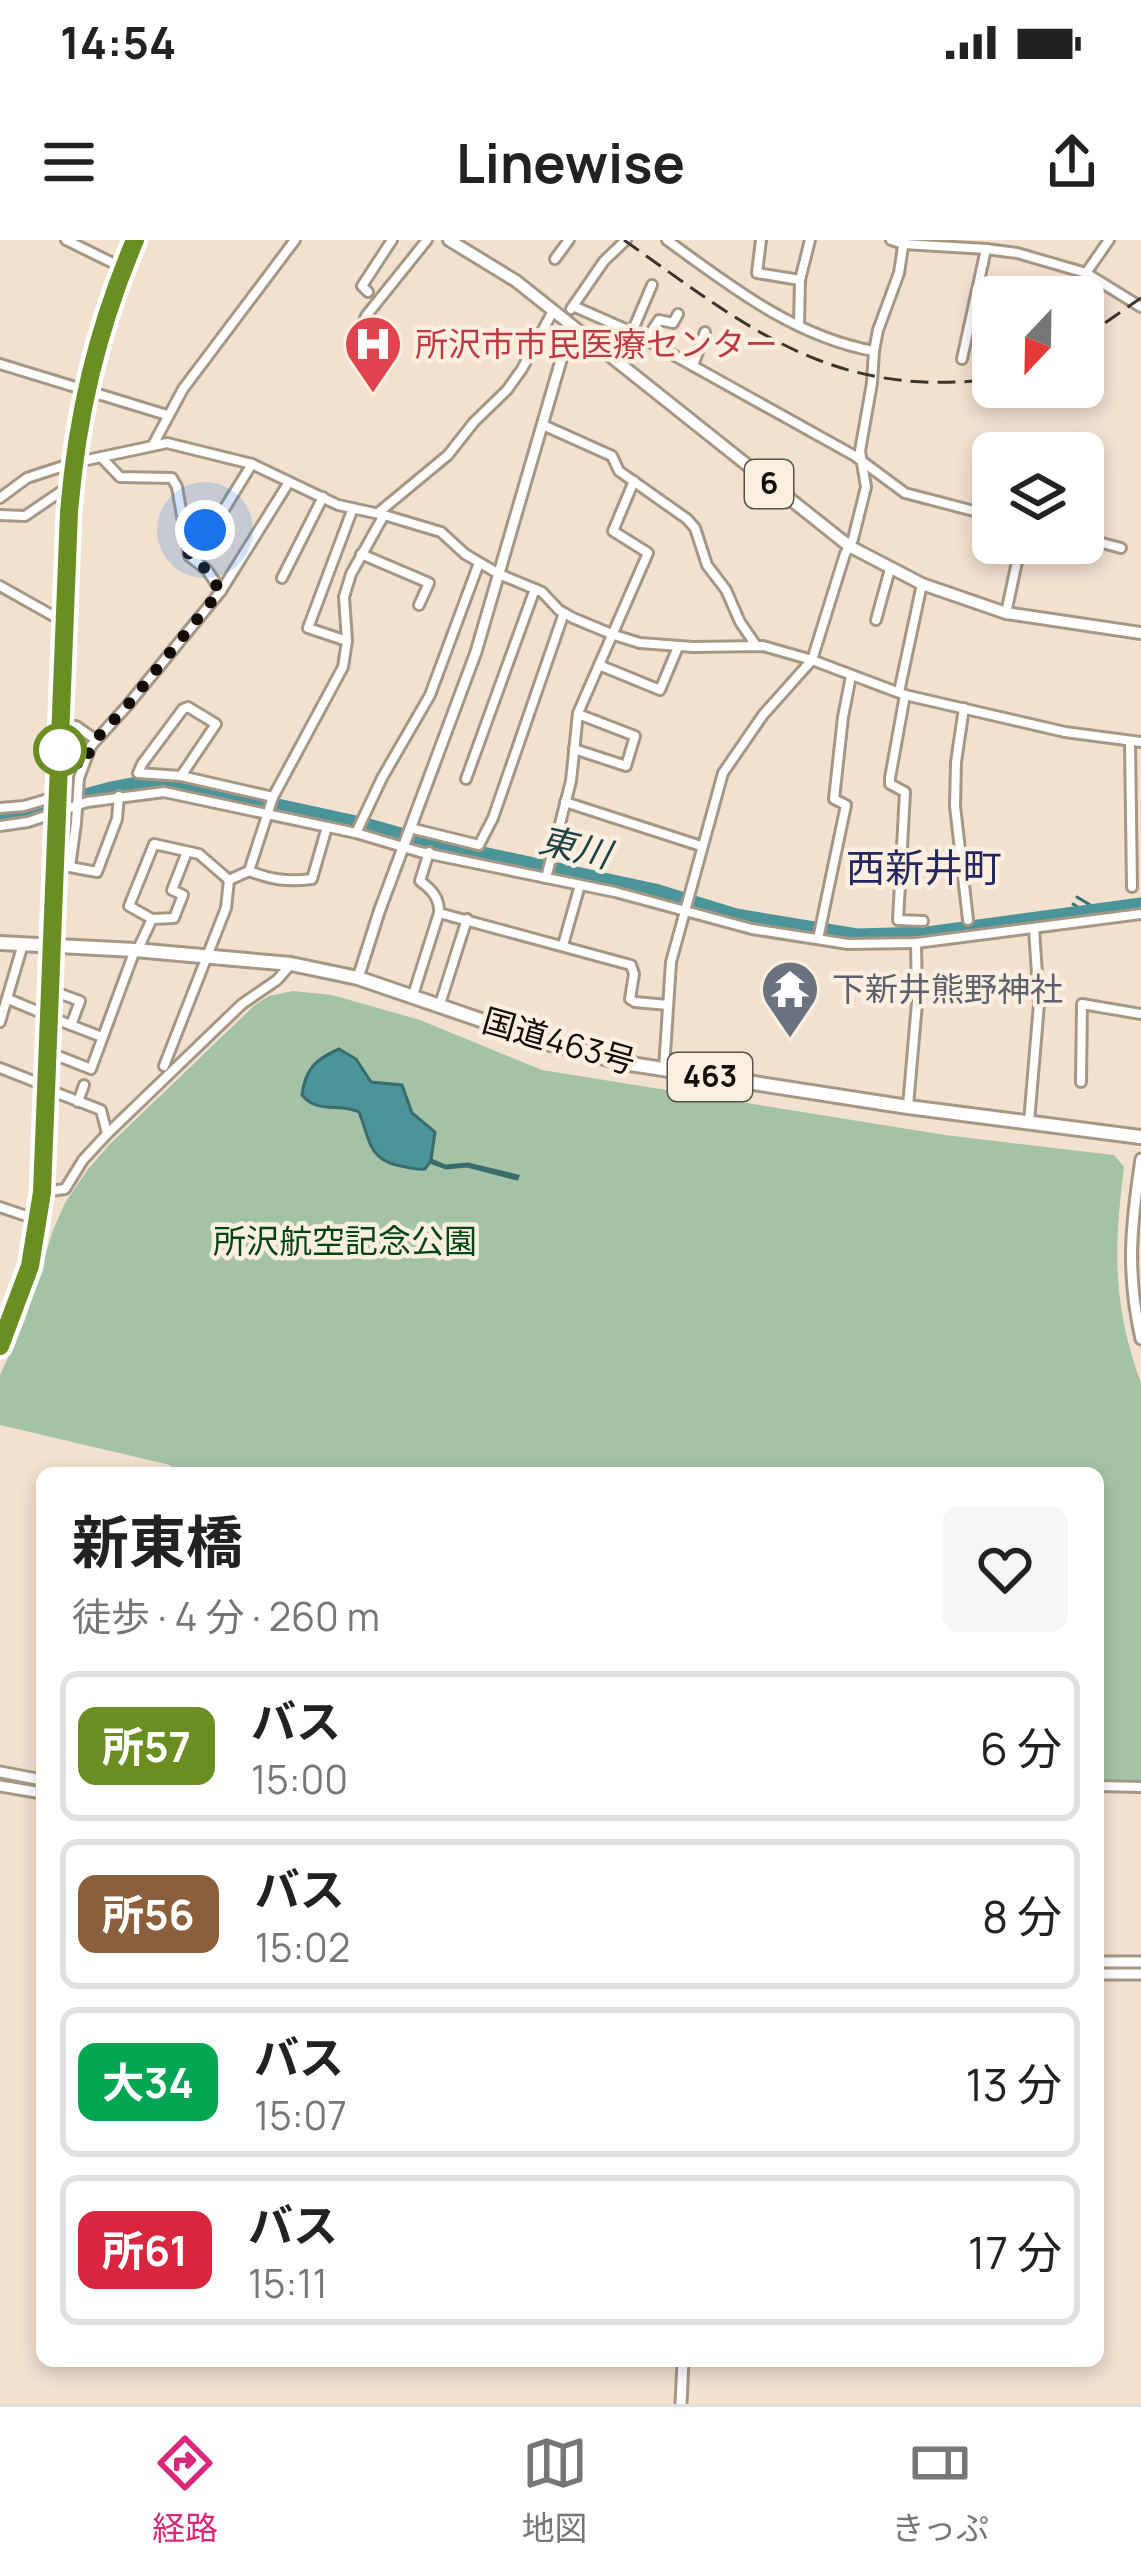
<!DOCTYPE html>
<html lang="ja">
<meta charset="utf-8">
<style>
:root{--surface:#fff;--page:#f6f6f6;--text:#222;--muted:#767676;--line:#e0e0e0;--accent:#db2777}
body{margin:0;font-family:Manrope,"Noto Sans JP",sans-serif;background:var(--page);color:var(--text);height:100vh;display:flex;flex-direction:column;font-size:45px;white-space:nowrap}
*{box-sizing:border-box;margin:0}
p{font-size:39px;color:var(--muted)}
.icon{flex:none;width:66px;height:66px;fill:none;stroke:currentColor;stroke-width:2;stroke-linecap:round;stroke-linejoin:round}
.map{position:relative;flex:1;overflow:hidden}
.details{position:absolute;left:36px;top:1227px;width:1068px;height:900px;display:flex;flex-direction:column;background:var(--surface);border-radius:18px;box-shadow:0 6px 18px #0003}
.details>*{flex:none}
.badge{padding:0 24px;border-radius:18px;font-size:42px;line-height:78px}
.needle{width:78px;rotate:202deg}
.tools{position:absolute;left:972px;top:36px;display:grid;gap:24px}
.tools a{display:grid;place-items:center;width:132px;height:132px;border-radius:18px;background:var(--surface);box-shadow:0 6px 18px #0003;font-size:60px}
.you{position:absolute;width:60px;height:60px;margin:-30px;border:9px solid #fff;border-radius:50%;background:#1a73e8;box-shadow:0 0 0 18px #1a73e833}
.map>.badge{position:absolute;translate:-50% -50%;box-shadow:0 0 0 6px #fff}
.round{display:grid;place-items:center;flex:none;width:126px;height:126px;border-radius:18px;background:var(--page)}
.head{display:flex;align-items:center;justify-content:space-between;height:204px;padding:0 36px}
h1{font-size:57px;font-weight:700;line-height:90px}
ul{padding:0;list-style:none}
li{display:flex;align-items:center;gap:36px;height:150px;margin:0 24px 18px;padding:0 12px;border:6px solid var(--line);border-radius:18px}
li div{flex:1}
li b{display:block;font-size:45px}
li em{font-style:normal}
li .badge{min-width:132px;font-weight:700;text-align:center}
.status{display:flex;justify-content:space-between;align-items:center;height:84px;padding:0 60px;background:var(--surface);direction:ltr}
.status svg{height:33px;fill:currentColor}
header{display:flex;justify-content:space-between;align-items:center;height:156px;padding:0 36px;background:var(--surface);font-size:54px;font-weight:700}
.tab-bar{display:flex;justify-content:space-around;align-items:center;height:168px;border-top:3px solid var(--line);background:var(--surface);font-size:33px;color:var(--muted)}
.tab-bar a{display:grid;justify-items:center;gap:6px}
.tab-bar .current{color:var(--accent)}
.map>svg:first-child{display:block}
.green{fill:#a4c3a6}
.water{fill:#4b949a;stroke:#3a6c6e;stroke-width:3}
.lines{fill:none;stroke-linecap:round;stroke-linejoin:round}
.stream{stroke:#3a6c6e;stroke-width:3}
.river{stroke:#4b949a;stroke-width:15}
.minor-casing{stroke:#a69785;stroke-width:14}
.tertiary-casing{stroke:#a69785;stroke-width:15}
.primary-casing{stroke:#a69785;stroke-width:16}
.trunk-casing{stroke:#a69785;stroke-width:18}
.minor{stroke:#fff;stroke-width:8}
.tertiary{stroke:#fff;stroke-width:9}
.primary{stroke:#fff;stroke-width:10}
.trunk{stroke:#fff;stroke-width:12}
.rail{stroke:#3c352d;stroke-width:3;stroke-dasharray:18 9;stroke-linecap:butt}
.line-casing{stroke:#fff;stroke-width:27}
.line{stroke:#6b8e23;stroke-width:18}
.walk{stroke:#120d07;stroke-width:12;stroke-dasharray:0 21.6}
.stop-dot{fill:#fff;stroke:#6b8e23;stroke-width:6}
.labels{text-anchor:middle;stroke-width:9;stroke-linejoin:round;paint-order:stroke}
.shield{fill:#fcefe0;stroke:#585148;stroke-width:3}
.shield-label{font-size:30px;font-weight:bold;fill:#120d07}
.health-label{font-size:33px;fill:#be3a42;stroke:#fcefe0;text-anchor:start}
.worship-label{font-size:33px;fill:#5b616d;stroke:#fcefe0;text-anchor:start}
.street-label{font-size:33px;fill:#120d07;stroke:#fcefe0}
.park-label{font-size:33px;fill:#004613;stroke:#fcefe0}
.water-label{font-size:36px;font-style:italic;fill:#1d4144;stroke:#fcefe0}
.quarter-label{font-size:39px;fill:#222760;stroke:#fcefe0}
</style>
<div class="status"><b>14:54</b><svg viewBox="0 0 49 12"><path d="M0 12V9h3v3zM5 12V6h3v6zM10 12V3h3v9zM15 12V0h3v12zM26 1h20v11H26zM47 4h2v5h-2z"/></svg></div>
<header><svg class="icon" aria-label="menu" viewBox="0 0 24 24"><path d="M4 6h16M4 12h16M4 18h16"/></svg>Linewise<svg class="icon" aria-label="share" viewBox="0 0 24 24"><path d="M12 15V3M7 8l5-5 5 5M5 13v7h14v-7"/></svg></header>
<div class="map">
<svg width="1141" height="2164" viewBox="0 0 1141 2164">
<rect width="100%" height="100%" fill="#f2e1cf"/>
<path class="green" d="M293 751 332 755 420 780 542 830 945 895 1114 915 1124 927C1114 1008 1112 1064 1141 1143V1541L1098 1539V1233H175L170 1225 0 1185V1135L25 1080 53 990 65 963 88 929 110 904 255 765 269 756Z"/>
<path class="water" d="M339 809 356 819 371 842 402 845 412 873 435 892 431 920 445 926 468 924 518 936 517 939 467 926 446 928 430 922 425 929C414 930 407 927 396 925 367 917 369 896 359 872 340 863 317 874 302 855 305 829 316 819 339 809Z"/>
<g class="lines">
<g class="stream">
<polyline points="1077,657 1100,671"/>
<polyline points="1073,664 1086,673"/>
</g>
<polyline class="river" points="0,574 19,574 111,549 146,542 190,547 365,585 422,601 655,651 736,676 857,696 927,694 1141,665"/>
<defs>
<g id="minor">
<polyline points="66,0 123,28"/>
<path d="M667 0C730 46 795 97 874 111"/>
<polyline points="761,0 757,33 800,40"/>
<polyline points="891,0 904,4 986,9 1017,13 1086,33 1109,0"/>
<polyline points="555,19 569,0"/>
<polyline points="1086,33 1141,67"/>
<polyline points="368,52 362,46 392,0"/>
<polyline points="573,66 632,92 855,216 905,253 993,276"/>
<polyline points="571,69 604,21 626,0"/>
<polyline points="799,86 800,40 810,0"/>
<polyline points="361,88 366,76 427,0"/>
<polyline points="632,92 652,45"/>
<polyline points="646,100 659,80 673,83 678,74"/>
<polyline points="962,119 986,9"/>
<polyline points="0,124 167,175"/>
<polyline points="693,126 705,92"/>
<polyline points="543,185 612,216 619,231 687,279 695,288 707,325 726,350 740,382 755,404"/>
<polyline points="154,203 183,149 295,0"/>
<polyline points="101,217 120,237 172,238 177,247 189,316 207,330 221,351"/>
<polyline points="0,258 27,238 39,234 73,223 167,203 252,224 338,265 384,275 441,292 465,314 499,334 542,352 559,370 573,378 614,395 640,403 693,407 763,406 812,420 905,455 1065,492 1141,502"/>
<polyline points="378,273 448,215 474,182 507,150 522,129 553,71"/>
<polyline points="0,275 25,276 72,244"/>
<polyline points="1083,298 1121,308"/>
<polyline points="189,307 223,271 252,224"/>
<polyline points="361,314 429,343 419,365"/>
<polyline points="282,338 323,257"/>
<polyline points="0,346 64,382"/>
<polyline points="1006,373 1021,303"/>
<polyline points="876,380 890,329"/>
<polyline points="347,401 308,388 353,268"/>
<polyline points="599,425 660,450 678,407"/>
<polyline points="899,452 922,344"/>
<polyline points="905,455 890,538 890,544 905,552 898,680 923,681"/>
<polyline points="964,468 956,522 955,566 968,680"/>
<polyline points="61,484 76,486 95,499"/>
<polyline points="1130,502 1132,647"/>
<polyline points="574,509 626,526 635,496 578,474"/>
<polyline points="181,536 216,484 188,467 183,469 142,524 138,533 181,536 273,557"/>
<polyline points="466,539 535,349"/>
<polyline points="565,562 701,606"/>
<polyline points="0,568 24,566 58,556"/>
<polyline points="0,586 28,582 87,562 164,552 356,593 420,612 615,652 752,689 848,704 916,703 1141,674"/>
<polyline points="410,588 479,605 493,578 564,373"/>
<polyline points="356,593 382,538 430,455 479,323"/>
<polyline points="55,624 70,627 76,583 79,538 91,506 127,466 221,351 289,242"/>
<polyline points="70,627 97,632 117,579 119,556"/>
<path d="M249 631C272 640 288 642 312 639L327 587"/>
<polyline points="546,638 571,541 578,473 648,313 613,291 634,241"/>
<polyline points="439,673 627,724 631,725 634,734 630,759 635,762 668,765"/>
<polyline points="152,679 174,678 183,655 172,650 187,612"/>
<polyline points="818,699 846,565 834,559 843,477 851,436"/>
<polyline points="563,705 580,645"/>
<polyline points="137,711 152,679 129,666 154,604 199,614 229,640"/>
<polyline points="50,750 80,761 71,785"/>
<path d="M413 755 439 673C440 658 431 649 420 641L429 612"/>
<polyline points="8,759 49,776"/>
<polyline points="440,764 467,679"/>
<polyline points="50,777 102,797"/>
<polyline points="0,782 23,704"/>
<polyline points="48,812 91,829 135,710"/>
<polyline points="164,826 226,668 229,640 249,631 273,557 343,427 347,401 344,357 351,334 384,275"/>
<polyline points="0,828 46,846"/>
<polyline points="664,829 671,722 723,533 763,475 812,420 845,314 853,299 866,247 860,211 872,143 874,111 878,90 899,33 904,0"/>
<polyline points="1081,842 1082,764 1141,774"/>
<polyline points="46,852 57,853 101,870 107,893"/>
<polyline points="78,862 84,845"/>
<polyline points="908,866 917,763 916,703"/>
<polyline points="1029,882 1039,764 1034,689"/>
<polyline points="42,952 65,949 83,920 107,894 242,764 277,740 291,724"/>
<polyline points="0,967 38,980"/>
<polyline points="1098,1546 1141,1547"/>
</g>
<g id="tertiary">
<path d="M52 706 69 272C78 175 97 90 135 0"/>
<polyline points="358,738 379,672 476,412 571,86"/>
<path d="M1141 919C1131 985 1126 1032 1141 1099"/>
<polyline points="0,1532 42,1540"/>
<polyline points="0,1546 42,1553"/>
<polyline points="1098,1722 1141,1722"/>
<polyline points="1098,1734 1141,1734"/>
<polyline points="681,2164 683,2121"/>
</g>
<g id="primary">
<polyline points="449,0 516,41 849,306 922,344 1006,373 1141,393"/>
<polyline points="0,1106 24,1046 39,980 52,706"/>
</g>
<polyline id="trunk" points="0,703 135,710 291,724 358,738 551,804 624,823 908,867 1141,897"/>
</defs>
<use href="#minor" class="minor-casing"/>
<use href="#tertiary" class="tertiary-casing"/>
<use href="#primary" class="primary-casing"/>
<use href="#trunk" class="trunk-casing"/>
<use href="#minor" class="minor"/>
<use href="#tertiary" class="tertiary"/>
<use href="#primary" class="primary"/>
<use href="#trunk" class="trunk"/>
<g class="rail">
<path d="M624 0C747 87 831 159 993 139"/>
<polyline points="1083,98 1141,58"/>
</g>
</g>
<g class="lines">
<defs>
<path id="line" d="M0 1106 30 1026 42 952 69 272C77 175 97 90 135 0"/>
</defs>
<use href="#line" class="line-casing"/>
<use href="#line" class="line"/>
<polyline class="walk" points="60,510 82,527 95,500 127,466 220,351 207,330 189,316 188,308 205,290"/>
</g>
<defs>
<symbol id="hospital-pin" viewBox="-11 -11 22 30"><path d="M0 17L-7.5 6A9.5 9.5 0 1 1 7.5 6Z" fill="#e0444e" stroke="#fcefe0"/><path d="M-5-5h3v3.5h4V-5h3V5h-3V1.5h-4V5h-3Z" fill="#fff"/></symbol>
<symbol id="temple-pin" viewBox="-11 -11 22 30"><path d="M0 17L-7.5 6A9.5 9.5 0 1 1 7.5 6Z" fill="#6b7280" stroke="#fcefe0"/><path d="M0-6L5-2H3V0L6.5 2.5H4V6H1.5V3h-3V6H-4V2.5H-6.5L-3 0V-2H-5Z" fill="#fff"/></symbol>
</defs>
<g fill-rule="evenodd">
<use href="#hospital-pin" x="340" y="71" width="66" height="90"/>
<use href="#temple-pin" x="757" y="716" width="66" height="90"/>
</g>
<circle class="stop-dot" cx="60" cy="510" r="24"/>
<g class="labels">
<g class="shield">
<rect x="745" y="220" width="48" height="48" rx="9"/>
<rect x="668" y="813" width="84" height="48" rx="9"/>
</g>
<g class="shield-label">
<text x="769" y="254">6</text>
<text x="710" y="847">463</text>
</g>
<g class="health-label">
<text x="415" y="116">所沢市市民医療センター</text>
</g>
<g class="worship-label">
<text x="832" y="761">下新井熊野神社</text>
</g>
<g class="street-label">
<text transform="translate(559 801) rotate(16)" y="12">国道463号</text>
</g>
<g class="park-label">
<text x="345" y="1013">所沢航空記念公園</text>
</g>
<g class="water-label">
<text transform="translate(575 607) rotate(13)" y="13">東川</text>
</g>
<g class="quarter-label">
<text x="924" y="642">西新井町</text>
</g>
</g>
</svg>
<div class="tools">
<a><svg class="needle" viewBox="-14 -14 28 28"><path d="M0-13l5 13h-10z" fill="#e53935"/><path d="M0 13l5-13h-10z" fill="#767676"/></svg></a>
<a><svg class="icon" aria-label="layers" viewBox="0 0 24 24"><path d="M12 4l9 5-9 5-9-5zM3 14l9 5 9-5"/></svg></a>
</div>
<div class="you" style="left:205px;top:290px"></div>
<section class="details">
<div class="head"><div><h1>新東橋</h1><p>徒歩 · 4 分 · 260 m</p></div><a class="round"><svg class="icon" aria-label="heart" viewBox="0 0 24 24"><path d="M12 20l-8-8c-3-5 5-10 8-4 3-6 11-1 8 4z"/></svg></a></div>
<ul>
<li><span class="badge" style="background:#6b8e23;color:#fff">所57</span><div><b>バス</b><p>15:00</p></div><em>6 分</em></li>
<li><span class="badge" style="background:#8b5e3c;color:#fff">所56</span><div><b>バス</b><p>15:02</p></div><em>8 分</em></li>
<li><span class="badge" style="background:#00a651;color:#fff">大34</span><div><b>バス</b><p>15:07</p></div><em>13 分</em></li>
<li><span class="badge" style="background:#d7263d;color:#fff">所61</span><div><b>バス</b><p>15:11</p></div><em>17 分</em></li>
</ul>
</section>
</div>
<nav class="tab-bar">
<a class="current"><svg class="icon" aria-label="directions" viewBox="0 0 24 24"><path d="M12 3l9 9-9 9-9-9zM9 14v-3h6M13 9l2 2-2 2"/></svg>経路</a>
<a><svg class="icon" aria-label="map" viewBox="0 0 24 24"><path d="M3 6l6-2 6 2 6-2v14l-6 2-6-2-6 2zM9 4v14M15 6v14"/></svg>地図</a>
<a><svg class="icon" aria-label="tickets" viewBox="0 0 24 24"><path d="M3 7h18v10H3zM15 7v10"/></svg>きっぷ</a>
</nav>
